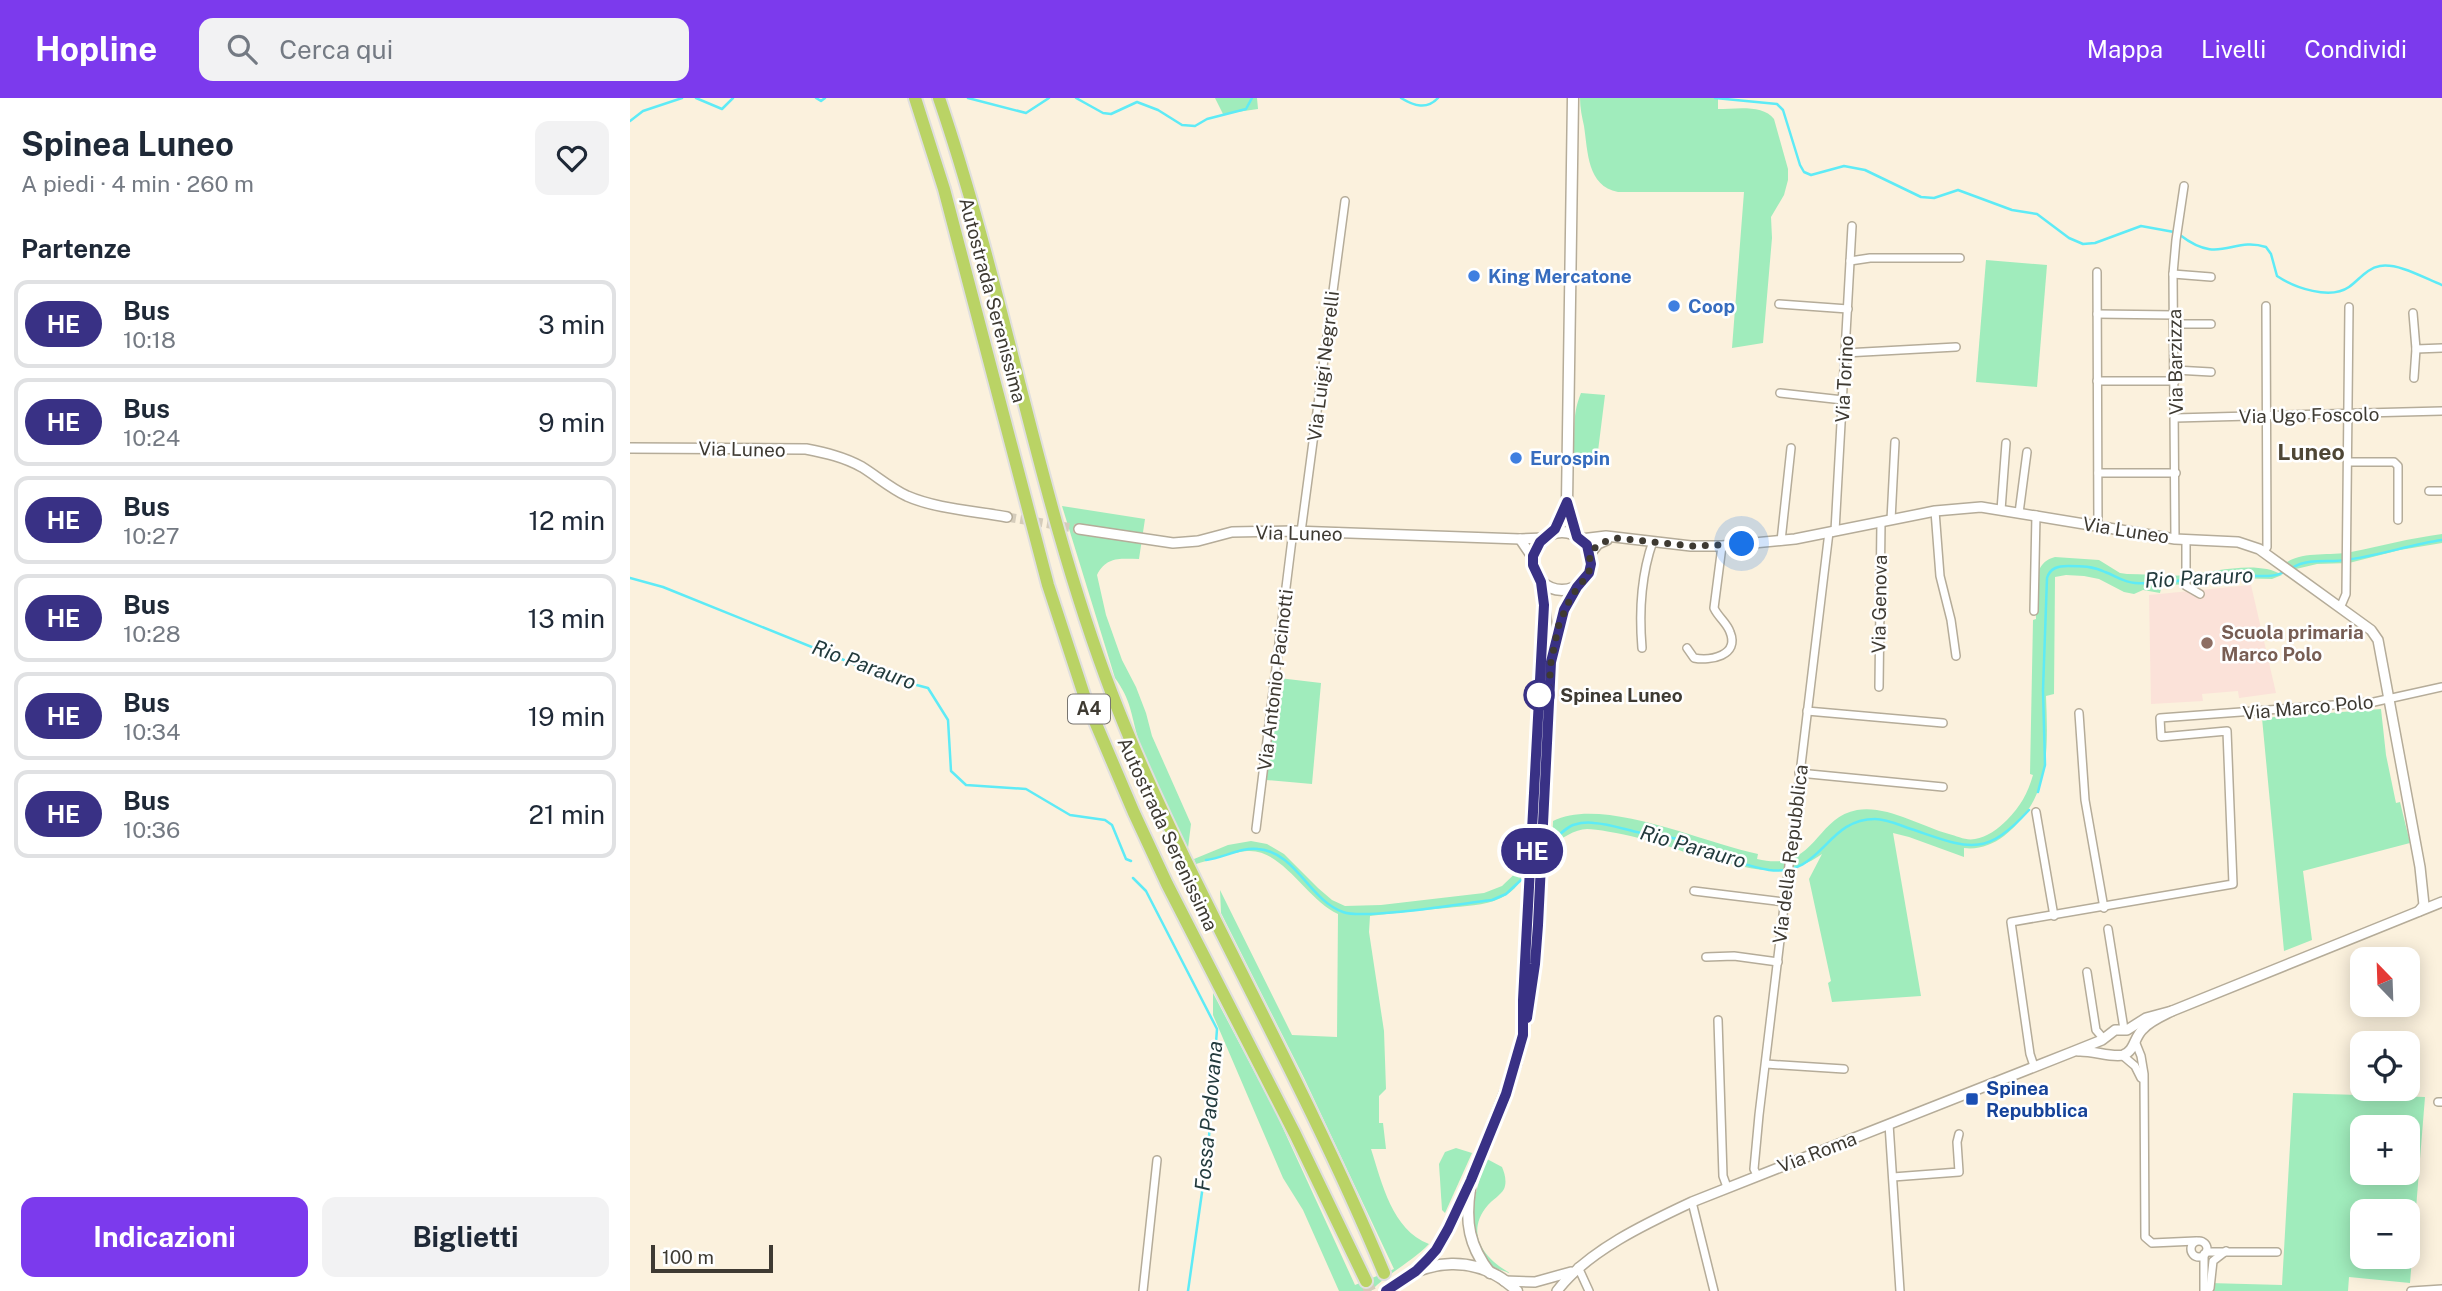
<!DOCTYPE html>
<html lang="it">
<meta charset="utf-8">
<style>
:root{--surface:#fff;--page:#f2f2f3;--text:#1f2937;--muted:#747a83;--line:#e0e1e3;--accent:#7c3aed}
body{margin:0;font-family:"Public Sans",sans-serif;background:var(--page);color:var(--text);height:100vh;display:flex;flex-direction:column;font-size:26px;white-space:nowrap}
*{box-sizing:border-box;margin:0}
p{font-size:23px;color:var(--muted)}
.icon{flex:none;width:38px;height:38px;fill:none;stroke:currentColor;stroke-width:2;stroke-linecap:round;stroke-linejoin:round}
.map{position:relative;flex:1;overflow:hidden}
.details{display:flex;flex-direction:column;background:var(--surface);width:630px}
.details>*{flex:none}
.badge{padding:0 14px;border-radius:23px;font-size:24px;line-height:46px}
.needle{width:46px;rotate:337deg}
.tools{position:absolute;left:1720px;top:849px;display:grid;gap:14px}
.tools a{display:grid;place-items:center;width:70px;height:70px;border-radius:14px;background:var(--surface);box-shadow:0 4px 18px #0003;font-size:35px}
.scale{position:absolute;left:21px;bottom:18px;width:122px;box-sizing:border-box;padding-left:7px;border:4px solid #3e3a32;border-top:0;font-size:19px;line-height:24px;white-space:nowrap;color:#3e3a32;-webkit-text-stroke:5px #fff;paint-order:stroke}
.you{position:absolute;width:35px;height:35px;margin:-18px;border:5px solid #fff;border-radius:50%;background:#1a73e8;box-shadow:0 0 0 10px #1a73e833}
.map>.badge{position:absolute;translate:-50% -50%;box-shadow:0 0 0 4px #fff}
h2{padding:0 21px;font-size:26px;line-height:63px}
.round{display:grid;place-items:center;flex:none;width:74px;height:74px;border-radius:14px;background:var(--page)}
.summary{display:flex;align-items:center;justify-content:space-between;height:119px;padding:0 21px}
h1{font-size:33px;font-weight:700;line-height:52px}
.cta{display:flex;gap:14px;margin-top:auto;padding:14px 21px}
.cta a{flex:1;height:80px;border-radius:14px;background:var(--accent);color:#fff;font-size:28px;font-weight:700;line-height:80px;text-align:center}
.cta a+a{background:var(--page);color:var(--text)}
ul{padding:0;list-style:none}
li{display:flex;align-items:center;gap:21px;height:88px;margin:0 14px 10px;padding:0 7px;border:4px solid var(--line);border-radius:14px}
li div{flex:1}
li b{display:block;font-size:26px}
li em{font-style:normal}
li .badge{min-width:77px;font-weight:700;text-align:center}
header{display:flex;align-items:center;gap:42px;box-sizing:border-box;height:98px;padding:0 35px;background:var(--accent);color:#fff}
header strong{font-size:33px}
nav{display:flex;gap:38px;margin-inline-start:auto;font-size:24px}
.search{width:490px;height:63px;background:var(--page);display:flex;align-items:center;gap:18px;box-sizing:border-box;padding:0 24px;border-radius:14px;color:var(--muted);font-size:26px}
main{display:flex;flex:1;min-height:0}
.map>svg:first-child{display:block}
.education{fill:#fbe2d9}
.green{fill:#a0ecbc;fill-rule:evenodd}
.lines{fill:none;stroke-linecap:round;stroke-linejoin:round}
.stream{stroke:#5eebf6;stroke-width:2.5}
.tertiary-tunnel{stroke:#d5ccbb;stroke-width:9;stroke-dasharray:9 4.5;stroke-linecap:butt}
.motorway-tunnel{stroke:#d5ccbb;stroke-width:12;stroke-dasharray:12 6;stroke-linecap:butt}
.minor-casing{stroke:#b5ac99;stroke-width:10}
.tertiary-casing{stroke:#b5ac99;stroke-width:12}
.secondary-casing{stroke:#b5ac99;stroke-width:13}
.motorway-casing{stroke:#e0dfde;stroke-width:16}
.minor{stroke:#fff;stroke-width:7}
.tertiary{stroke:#fff;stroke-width:9}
.secondary{stroke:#fff;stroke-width:10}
.motorway{stroke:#bad365;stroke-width:12}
.line-casing{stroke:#fff;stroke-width:16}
.line{stroke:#393185;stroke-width:10}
.walk{stroke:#3e3a32;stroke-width:7;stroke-dasharray:0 12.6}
.shop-dot{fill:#3f7fe0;stroke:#fff;stroke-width:2.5}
.education-dot{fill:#8d6e63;stroke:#fff;stroke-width:2.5}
.stop-dot{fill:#fff;stroke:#393185;stroke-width:3.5}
.transit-dot{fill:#1a4fb4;stroke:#fff;stroke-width:2.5}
.labels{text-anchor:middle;stroke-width:5;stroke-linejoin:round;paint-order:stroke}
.shield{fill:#fff;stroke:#787570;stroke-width:2}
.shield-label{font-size:18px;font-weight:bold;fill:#3e3a32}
.shop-label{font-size:19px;font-weight:bold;fill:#366cbe;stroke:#fff;text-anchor:start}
.street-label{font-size:19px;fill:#3e3a32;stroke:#fff}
.education-label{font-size:19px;font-weight:bold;fill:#785e54;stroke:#fff;text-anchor:start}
.stop-label{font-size:19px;font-weight:bold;fill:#3e3a32;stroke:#fff;text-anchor:start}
.transit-label{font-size:19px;font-weight:bold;fill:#164399;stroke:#fff;text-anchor:start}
.water-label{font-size:21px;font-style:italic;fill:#233b3d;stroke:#fff}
.quarter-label{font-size:23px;font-weight:bold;fill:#4e4635;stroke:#fff}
</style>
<header>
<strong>Hopline</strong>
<div class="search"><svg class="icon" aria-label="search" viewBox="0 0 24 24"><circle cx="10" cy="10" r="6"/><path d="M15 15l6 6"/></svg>Cerca qui</div>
<nav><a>Mappa</a><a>Livelli</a><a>Condividi</a></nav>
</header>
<main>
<section class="details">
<div class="summary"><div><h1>Spinea Luneo</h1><p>A piedi · 4 min · 260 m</p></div><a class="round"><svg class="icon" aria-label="heart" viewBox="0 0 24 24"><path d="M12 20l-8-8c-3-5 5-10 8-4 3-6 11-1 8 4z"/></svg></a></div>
<h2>Partenze</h2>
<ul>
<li><span class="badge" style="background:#393185;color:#fff">HE</span><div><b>Bus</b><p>10:18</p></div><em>3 min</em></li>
<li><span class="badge" style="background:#393185;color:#fff">HE</span><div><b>Bus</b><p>10:24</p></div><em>9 min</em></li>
<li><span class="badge" style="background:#393185;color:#fff">HE</span><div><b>Bus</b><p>10:27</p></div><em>12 min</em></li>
<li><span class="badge" style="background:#393185;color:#fff">HE</span><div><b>Bus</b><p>10:28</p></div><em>13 min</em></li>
<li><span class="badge" style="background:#393185;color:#fff">HE</span><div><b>Bus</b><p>10:34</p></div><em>19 min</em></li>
<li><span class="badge" style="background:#393185;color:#fff">HE</span><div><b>Bus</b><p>10:36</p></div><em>21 min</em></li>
</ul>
<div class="cta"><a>Indicazioni</a><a>Biglietti</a></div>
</section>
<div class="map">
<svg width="1812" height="1193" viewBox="0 0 1812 1193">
<rect width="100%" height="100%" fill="#fbf1dd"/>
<polygon class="education" points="1621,487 1646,595 1609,600 1608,593 1572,596 1573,603 1521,606 1519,497"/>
<g class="green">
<polygon points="585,0 627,0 628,11 593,16"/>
<path d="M950 0H1088V11C1105 11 1133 6 1144 21L1158 71V82L1154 97 1141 119 1142 140 1133 245 1102 250 1114 94H988C957 88 958 54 954 28 952 19 950 10 950 0Z"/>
<polygon points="1356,162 1417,167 1407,289 1346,284"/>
<path d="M951 295 975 297 967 361 943 359C946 335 941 319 951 295Z"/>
<path d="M432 408 515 421 509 461C490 461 477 458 467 477L476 517 492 562 506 589 516 615 522 638 561 726 558 750C541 715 519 678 508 640 501 616 501 602 485 580Z"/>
<path d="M1812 436V445L1770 452 1719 465 1687 466 1666 471 1657 464C1676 453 1700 458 1721 454 1751 448 1781 440 1812 436Z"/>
<path d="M1425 459 1469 462 1490 475 1497 476C1517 476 1537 479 1557 477 1584 474 1628 462 1652 477L1642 481 1597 480 1557 487 1532 486 1530 495 1513 492 1504 496 1494 494 1469 481 1454 478 1436 477 1425 479 1424 596 1416 598C1418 651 1421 701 1374 738 1362 747 1348 752 1334 750V759L1279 739 1263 735 1291 898 1202 904 1198 885 1201 883 1179 781 1192 756C1151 786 1102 769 1060 749V757C1044 747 976 731 957 731 945 731 930 741 922 748L923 723C972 698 1074 745 1128 756L1127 761C1186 775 1184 720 1227 712 1257 707 1290 728 1319 736 1327 738 1336 743 1345 741 1357 739 1368 731 1377 722 1390 709 1398 695 1403 677L1400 676 1403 522 1406 521C1406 501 1399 465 1425 459Z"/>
<polygon points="649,580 691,585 682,686 636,682"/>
<polygon points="1751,611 1756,657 1766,705 1770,704 1780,745 1673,773 1682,842 1654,853 1632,620"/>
<path d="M621 743 637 746 654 756 688 790 702 802 715 808 751 807 854 795 872 788 895 766C894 782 885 793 871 800 854 808 834 808 817 810 791 812 765 815 740 818L739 834 754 933 756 991 749 998V1025H753L756 1051H741C752 1085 762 1132 799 1146 782 1164 759 1174 741 1193H709L673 1112 653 1080 583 917V895L646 1015 725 1187 764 1171 674 980 591 815 590 792 662 937 707 939 708 816C677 802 652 750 617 753 601 754 581 762 566 766L564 761 598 747Z"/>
<path d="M1663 995 1795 999 1780 1185 1719 1179 1718 1193H1579V1185L1652 1187ZM1732 1029H1778V1074H1732ZM1732 1113H1778V1158H1732Z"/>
<polygon points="826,1050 842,1055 815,1115 812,1112 809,1066 815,1054"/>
<path d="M857 1061 872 1069C875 1076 877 1084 874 1091 870 1098 863 1101 858 1107 834 1135 854 1161 880 1175 871 1172 862 1170 856 1162 832 1134 845 1091 857 1061Z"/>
</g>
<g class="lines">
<g class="stream">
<polyline points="66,0 92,11 103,0"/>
<polyline points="186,0 191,3 195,0"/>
<polyline points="338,0 396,15 419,0"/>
<polyline points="446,0 473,15 481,16 507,4 528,12 552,27 565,28 577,21 616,11 622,0"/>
<path d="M771 0C784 8 797 12 808 0"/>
<polyline points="1085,0 1147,6 1153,12 1170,67 1174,74 1181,77 1214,68 1235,72 1291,99 1304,100 1328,92 1382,112 1407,116 1439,140 1453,146 1465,145 1511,128 1544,134"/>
<polyline points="0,23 13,13 52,0"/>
<path d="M1550 137C1590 168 1602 138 1636 149L1641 156 1647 178C1665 190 1700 202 1719 189 1729 182 1737 170 1750 168 1769 165 1794 180 1812 187"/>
<path d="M1662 470C1674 462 1690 463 1704 463 1741 461 1776 447 1812 442"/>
<polyline points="0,480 33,489 256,579 298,590 318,622 321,673 336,687 396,691 440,717 475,722 482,727 496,761 501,763"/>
<path d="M1408 694 1415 667 1413 592 1417 480C1420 470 1428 468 1438 468 1451 468 1463 468 1475 474 1486 478 1493 484 1505 485 1537 487 1566 479 1597 477 1616 475 1640 483 1656 473"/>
<path d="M915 752C923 743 932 732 943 727 950 725 957 724 964 725 980 726 996 732 1011 735 1026 738 1043 738 1058 744 1085 754 1110 767 1139 772 1193 779 1195 721 1245 721 1257 721 1269 727 1281 731 1338 750 1354 761 1399 712"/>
<path d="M576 762C593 760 611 749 628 751 666 754 679 802 713 814 734 822 834 805 862 802L876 796 891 782"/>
<polyline points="503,780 516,793 587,931 578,1052 558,1193"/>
</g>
<polyline class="tertiary-tunnel" points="377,419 449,431"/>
<polyline class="motorway-tunnel" points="736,1183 740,1193"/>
<defs>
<g id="minor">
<polyline points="1220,163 1240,160 1330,160"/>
<polyline points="1467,174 1468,428"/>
<polyline points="1543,176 1581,179"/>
<polyline points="1149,206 1218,211"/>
<polyline points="1783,215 1786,251 1812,250"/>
<polyline points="1467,216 1544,217"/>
<polyline points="1544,226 1581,226"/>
<polyline points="1215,255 1326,249"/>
<polyline points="1545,272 1581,274"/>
<polyline points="1784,280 1786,251"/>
<polyline points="1467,283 1545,283"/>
<polyline points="1150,295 1213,302"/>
<polyline points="1545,320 1812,313"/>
<polyline points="1718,364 1764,364 1768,368 1768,422"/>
<polyline points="1468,375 1546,375"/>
<polyline points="1799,393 1812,393"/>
<polyline points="1371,412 1376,345"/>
<polyline points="1305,413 1310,478 1321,522 1326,558"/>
<polyline points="1389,415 1397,354"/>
<polyline points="1261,422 1265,344"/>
<polyline points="1205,433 1222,128"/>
<polyline points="671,434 715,103"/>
<polyline points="1545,441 1543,176 1546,142 1554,88"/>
<polyline points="1556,442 1556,488 1570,496"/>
<polyline points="1151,443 1161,350"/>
<polyline points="1634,454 1637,449 1636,208"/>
<polyline points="1710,510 1716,496 1719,209"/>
<polyline points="1404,513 1406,417"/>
<path d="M1012 550C1009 514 1011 477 1023 443"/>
<path d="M1057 550 1064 560C1080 563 1110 558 1100 534 1097 525 1088 519 1084 510L1092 448"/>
<polyline points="1249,589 1251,424"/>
<polyline points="1177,613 1313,625"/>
<polyline points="1449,615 1455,702 1474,810"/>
<polyline points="1169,675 1313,689"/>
<polyline points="1406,714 1424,818"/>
<polyline points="626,731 663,433"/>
<polyline points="1064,793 1154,804"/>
<polyline points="1478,831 1494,931"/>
<polyline points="1076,859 1104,858 1148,864"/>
<polyline points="1457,874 1466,932 1473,940"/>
<polyline points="1088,922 1093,1078 1097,1089"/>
<polyline points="1505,943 1511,958 1514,976 1515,1139 1522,1145 1566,1143"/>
<polyline points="1492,957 1505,968 1511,980"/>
<polyline points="1136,966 1214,971"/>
<polyline points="1404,968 1400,956 1381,824 1603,786 1597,633 1531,639 1530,620 1744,604 1812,589"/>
<polyline points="1808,1004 1812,1004"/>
<polyline points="1259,1026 1270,1193"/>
<polyline points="1127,1077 1124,1071 1129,1017 1199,434"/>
<polyline points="1263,1079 1329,1074 1327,1044 1329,1036"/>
<polyline points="1062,1104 1084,1193"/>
<circle cx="1569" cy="1151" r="8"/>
<polyline points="1576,1154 1647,1154"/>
<polyline points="1574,1156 1574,1193"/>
<polyline points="948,1169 959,1193"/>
<polyline points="513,1193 527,1062"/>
<polyline points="1578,1193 1580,1190 1583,1163 1596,1153"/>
<polyline points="1781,1193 1812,1191"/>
</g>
<g id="tertiary">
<path d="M0 350 176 351C196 355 214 359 232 369 248 379 260 390 277 398 307 411 345 413 377 419"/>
<polyline points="449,431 543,445 568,443 602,434 663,433 890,441 915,440"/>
<polyline points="890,441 903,460"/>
<polyline points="951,441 976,438 1061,448 1092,448 1165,441 1305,413 1351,409 1545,441 1608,444 1629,451 1741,532 1748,542 1790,769 1794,807 1789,813"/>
<polyline points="960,456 968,446 977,442"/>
<path d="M1448 953C1462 952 1482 960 1493 957 1505 953 1504 939 1513 931 1520 923 1532 918 1542 913L1812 804"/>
<polyline points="874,1183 905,1184 941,1174"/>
<path d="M927 1193C957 1153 1017 1125 1062 1104L1442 954 1472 942 1485 932H1497L1516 920 1542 913"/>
</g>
<g id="secondary">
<polyline points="943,0 937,404 947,439"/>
<circle cx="932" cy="463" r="29"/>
<polyline points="921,436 932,418 936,405"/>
<polyline points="923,553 934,512 947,489"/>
<path d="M840 1091C835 1124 839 1148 860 1175"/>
<polyline points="786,1173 806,1152 813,1141 841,1082 886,966 900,902 908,827 921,564 911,484"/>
<path d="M756 1193C795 1159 848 1155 887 1193"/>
</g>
<g id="motorway">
<polyline points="285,0 314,91 418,487 455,600 504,715 537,786 665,1036 736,1183"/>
<path d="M309 0C376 196 408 403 482 596 514 679 553 758 593 838 649 949 706 1060 754 1175"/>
</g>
</defs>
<use href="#minor" class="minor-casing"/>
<use href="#tertiary" class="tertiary-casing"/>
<use href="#secondary" class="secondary-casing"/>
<use href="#motorway" class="motorway-casing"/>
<use href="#minor" class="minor"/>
<use href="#tertiary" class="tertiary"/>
<use href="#secondary" class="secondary"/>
<use href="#motorway" class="motorway"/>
</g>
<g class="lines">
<defs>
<polyline id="line" points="756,1193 786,1173 797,1162 806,1152 818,1131 841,1082 876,996 893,937 893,902 914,507 911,484 903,467 903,458 910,444 925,431 937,404 947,439 957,447 961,466 959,475 947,489 934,512 921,564 908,827 905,866 897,920"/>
</defs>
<use href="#line" class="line-casing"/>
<use href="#line" class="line"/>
<polyline class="walk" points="909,597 919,590 921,564 929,526 941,499 959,475 960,456 968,446 986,440 1061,448 1112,446"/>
</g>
<g class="shop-dot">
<circle cx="844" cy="178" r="7"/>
<circle cx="1044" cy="208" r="7"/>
<circle cx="886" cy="360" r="7"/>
</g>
<circle class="education-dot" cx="1577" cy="545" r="7"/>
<circle class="stop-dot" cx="909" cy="597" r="14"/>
<rect class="transit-dot" x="1335" y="994" width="14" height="14" rx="3.5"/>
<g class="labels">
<rect class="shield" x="438" y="596.5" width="42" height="29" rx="5"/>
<g class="shield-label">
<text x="459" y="617">A4</text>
</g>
<g class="shop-label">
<text x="858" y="185">King Mercatone</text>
<text x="1058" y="215">Coop</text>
<text x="900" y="367">Eurospin</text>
</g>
<g class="street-label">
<text transform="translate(363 202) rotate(75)" y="7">Autostrada Serenissima</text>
<text transform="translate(1545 264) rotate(-91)" y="7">Via Barzizza</text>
<text transform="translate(693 268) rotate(-83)" y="7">Via Luigi Negrelli</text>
<text transform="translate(1214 281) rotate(-87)" y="7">Via Torino</text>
<text transform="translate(1679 317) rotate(-1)" y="7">Via Ugo Foscolo</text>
<text transform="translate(112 351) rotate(1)" y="7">Via Luneo</text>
<text transform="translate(1496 432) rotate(9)" y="7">Via Luneo</text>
<text transform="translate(669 435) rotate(1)" y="7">Via Luneo</text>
<text transform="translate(1249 506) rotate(-89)" y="7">Via Genova</text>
<text transform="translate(645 582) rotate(-83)" y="7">Via Antonio Pacinotti</text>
<text transform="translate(1678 609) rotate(-5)" y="7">Via Marco Polo</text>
<text transform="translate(538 736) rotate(65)" y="7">Autostrada Serenissima</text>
<text transform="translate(1160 756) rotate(-83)" y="7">Via della Repubblica</text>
<text transform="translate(1187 1054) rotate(-21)" y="7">Via Roma</text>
</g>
<g class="education-label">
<text x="1591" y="541">Scuola primaria<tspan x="1591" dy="22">Marco Polo</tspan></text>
</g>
<g class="stop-label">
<text x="930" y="604">Spinea Luneo</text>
</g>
<g class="transit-label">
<text x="1356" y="997">Spinea<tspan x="1356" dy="22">Repubblica</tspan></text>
</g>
<g class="water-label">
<text transform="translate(1569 480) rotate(-3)" y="7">Rio Parauro</text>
<text transform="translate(234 567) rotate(20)" y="7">Rio Parauro</text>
<text transform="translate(1063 749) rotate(16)" y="7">Rio Parauro</text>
<text transform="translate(579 1018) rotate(-85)" y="7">Fossa Padovana</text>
</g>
<g class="quarter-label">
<text x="1681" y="362">Luneo</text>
</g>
</g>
</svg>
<div class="tools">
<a><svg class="needle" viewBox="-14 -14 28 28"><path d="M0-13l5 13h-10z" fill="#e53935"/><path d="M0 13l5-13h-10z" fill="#747a83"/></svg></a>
<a><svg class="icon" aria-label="locate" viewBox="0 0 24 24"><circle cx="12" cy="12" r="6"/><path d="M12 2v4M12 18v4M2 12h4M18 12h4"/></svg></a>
<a>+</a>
<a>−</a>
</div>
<div class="scale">100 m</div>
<div class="you" style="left:1112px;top:446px"></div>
<b class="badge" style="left:902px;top:753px;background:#393185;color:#fff">HE</b>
</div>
</main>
